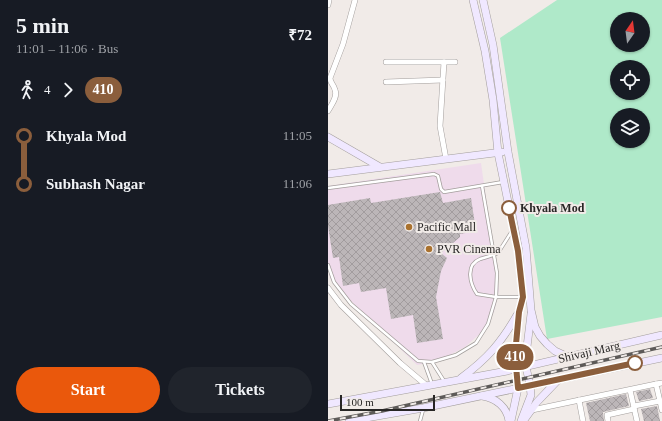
<!DOCTYPE html>
<meta charset="utf-8">
<style>
:root{--surface:#171b24;--page:#20242c;--text:#f1f3f6;--muted:#9ea1a6;--accent:#ea580c}
body{margin:0;font-family:Georgia,serif;background:var(--page);color:var(--text);height:100vh;display:flex;flex-direction:column;font-size:15px;white-space:nowrap}
*{box-sizing:border-box;margin:0}
p{font-size:13px;color:var(--muted)}
.icon{flex:none;width:22px;height:22px;fill:none;stroke:currentColor;stroke-width:2;stroke-linecap:round;stroke-linejoin:round}
.map{position:relative;flex:1;overflow:hidden}
.side{display:flex;flex-direction:column;background:var(--surface);width:328px}
.side>*{flex:none}
.badge{padding:0 8px;border-radius:13px;font-size:14px;line-height:26px}
.needle{width:26px;rotate:14deg}
.fabs{position:absolute;left:282px;top:12px;display:grid;gap:8px}
.fabs a{display:grid;place-items:center;width:40px;height:40px;border-radius:50%;background:var(--surface);box-shadow:0 1px 3px #0004;font-size:20px}
.scale{position:absolute;left:12px;bottom:10px;width:95px;box-sizing:border-box;padding-left:4px;border:2px solid #282625;border-top:0;font-size:11px;line-height:14px;white-space:nowrap;color:#282625;-webkit-text-stroke:3px #f1ebe8;paint-order:stroke}
.map>.badge{position:absolute;translate:-50% -50%;box-shadow:0 0 0 2px #fff}
.legs{display:flex;align-items:center;gap:6px;height:44px;padding:0 16px;font-size:13px}
.legs p{margin-inline-start:auto}
.summary{display:flex;align-items:center;justify-content:space-between;height:68px;padding:0 16px}
h1{font-size:22px;font-weight:600;line-height:30px}
.action{display:flex;gap:8px;margin-top:auto;padding:8px 16px}
.action a{flex:1;height:46px;border-radius:24px;background:var(--accent);color:#fff;font-size:16px;font-weight:600;line-height:46px;text-align:center}
.action a+a{background:var(--page);color:var(--text)}
ul{padding:0 16px;list-style:none}
li{display:flex;align-items:center;gap:14px;height:48px;font-size:15px}
li i{display:grid;place-items:center;width:6px;height:100%;margin:0 5px;background:currentColor}
li i::after{content:'';width:10px;height:10px;margin:-5px;border:3px solid;border-radius:50%;background:var(--surface)}
li p{margin-inline-start:auto}
li:first-child i{background:linear-gradient(#0000 50%,currentColor 0)}
li:last-child i{background:linear-gradient(currentColor 50%,#0000 0)}
main{display:flex;flex:1;min-height:0}
.map>svg:first-child{display:block}
.commercial{fill:#efdbeb}
.park{fill:#afe9c9;fill-rule:evenodd}
.building{fill:url(#building-cross-hatch)}
.lines{fill:none;stroke-linecap:round;stroke-linejoin:round}
.lane-casing{stroke:#a39e9c;stroke-width:4}
.street-casing{stroke:#a39e9c;stroke-width:6}
.secondary-casing{stroke:#a39e9c;stroke-width:8}
.lane{stroke:#fff;stroke-width:2.5}
.street{stroke:#fff;stroke-width:5}
.secondary{stroke:#f0e8ff;stroke-width:7}
.rail-casing{stroke:#5d5a58;stroke-width:3.5}
.rail{stroke:#f1ebe8;stroke-width:2;stroke-dasharray:6;stroke-linecap:butt}
.line-1-casing{stroke:#fff;stroke-width:9}
.line-1{stroke:#8b5e3c;stroke-width:6}
.stop-1-dot{fill:#fff;stroke:#8b5e3c;stroke-width:2}
.poi-dot{fill:#aa722f;stroke:#f1ebe8;stroke-width:1.5}
.labels{text-anchor:middle;stroke-width:4;stroke-linejoin:round;paint-order:stroke}
.stop-label{font-size:12px;font-weight:bold;fill:#282625;stroke:#f1ebe8;text-anchor:start}
.poi-label{font-size:12px;fill:#282625;stroke:#f1ebe8;text-anchor:start}
.street-label{font-size:12px;fill:#282625;stroke:#f1ebe8}
</style>
<main>
<section class="side">
<div class="summary"><div><h1>5 min</h1><p>11:01 – 11:06 · Bus</p></div><b>₹72</b></div>
<div class="legs"><svg class="icon" aria-label="walk" viewBox="0 0 24 24"><circle cx="13" cy="4" r="2"/><path d="M13 8l-2 6 4 7M11 14l-3 7M7 12l3-4h3l4 4"/></svg>4<svg class="icon" aria-label="forward" viewBox="0 0 24 24"><path d="M9 5l7 7-7 7"/></svg><b class="badge" style="background:#8b5e3c;color:#fff">410</b></div>
<ul>
<li><i style="color:#8b5e3c"></i><b>Khyala Mod</b><p>11:05</p></li>
<li><i style="color:#8b5e3c"></i><b>Subhash Nagar</b><p>11:06</p></li>
</ul>
<div class="action"><a>Start</a><a>Tickets</a></div>
</section>
<div class="map">
<svg width="334" height="421" viewBox="0 0 334 421">
<defs>
<pattern id="building-cross-hatch" width="8" height="8" patternUnits="userSpaceOnUse"><rect width="8" height="8" fill="#bcb6b8"/><path d="M0 0l8 8M0 8l8-8" fill="none" stroke="#a29c9e"/></pattern>
</defs>
<rect width="100%" height="100%" fill="#f1ebe8"/>
<polygon class="commercial" points="153,163 171,290 166,312 156,330 137,347 110,361 89,365 25,303 2,278 0,268 0,186"/>
<path class="park" d="M229 0H334V317L219 339 172 38ZM289 19H315V45H289ZM289 67H315V93H289ZM289 115H315V141H289Z"/>
<g class="building">
<polygon points="112,192 115,203 143,198 148,231 132,234 132,237 113,253 119,258 113,271 108,297 115,339 89,343 85,315 63,319 58,288 33,292 31,283 15,286 11,257 5,258 0,226 0,205 42,198 43,203"/>
<polygon points="322,389 325,398 311,401 308,392"/>
<polygon points="298,394 301,406 275,412 276,421 262,421 258,403"/>
<polygon points="329,406 332,421 316,421 313,409"/>
</g>
<g class="lines">
<defs>
<g id="lane">
<polyline points="0,188 106,174 110,176 113,189 116,192 175,182"/>
<path d="M184 231 170 253C164 256 158 257 152 259 137 265 142 284 149 294L168 297H194"/>
<polyline points="0,265 6,282 23,304 90,361 104,362 128,355 148,343 160,324 168,297 169,273 154,186"/>
<polyline points="96,362 104,384"/>
<polyline points="104,362 116,381"/>
<polyline points="92,421 95,410"/>
</g>
<g id="street">
<polyline points="0,5 1,0"/>
<polyline points="58,62 127,62"/>
<polyline points="116,62 112,126 118,159"/>
<polyline points="58,82 115,80"/>
<path d="M0 111C3 105 10 97 7 90 6 85 2 83 2 78L15 44 27 0"/>
<polyline points="0,288 13,305 72,363 98,385"/>
<polyline points="334,383 328,384 334,410"/>
<polyline points="302,390 309,421"/>
<polyline points="251,400 255,421"/>
<polyline points="306,406 332,401"/>
<polyline points="204,410 328,384"/>
<polyline points="280,421 279,415 306,409"/>
</g>
<g id="secondary">
<polyline points="145,0 157,51 165,100 170,153 190,251 195,297 191,312 187,355 190,388 183,421"/>
<polyline points="155,0 165,45 180,152 198,248 203,310 207,327 212,336 219,344 227,351 240,357"/>
<polyline points="0,137 52,167"/>
<polyline points="0,174 174,152"/>
<path d="M133 378C159 359 173 343 189 315"/>
<path d="M154 396C168 398 179 407 181 421"/>
<polyline points="0,404 179,371 334,335"/>
<polyline points="196,420 209,402 231,379"/>
<polyline points="21,421 95,408 334,358"/>
<polyline points="193,421 203,395 202,385 198,367 198,355 203,314"/>
</g>
</defs>
<use href="#lane" class="lane-casing"/>
<use href="#street" class="street-casing"/>
<use href="#secondary" class="secondary-casing"/>
<use href="#lane" class="lane"/>
<use href="#street" class="street"/>
<use href="#secondary" class="secondary"/>
<defs>
<polyline id="rail" points="0,421 54,411 334,347"/>
</defs>
<use href="#rail" class="rail-casing"/>
<use href="#rail" class="rail"/>
</g>
<g class="lines">
<defs>
<polyline id="line-1" points="181,208 190,251 195,297 191,312 187,355 190,388 307,363"/>
</defs>
<use href="#line-1" class="line-1-casing"/>
<use href="#line-1" class="line-1"/>
</g>
<g class="stop-1-dot">
<circle cx="181" cy="208" r="7"/>
<circle cx="307" cy="363" r="7"/>
</g>
<g class="poi-dot">
<circle cx="81" cy="227" r="4"/>
<circle cx="101" cy="249" r="4"/>
</g>
<g class="labels">
<g class="stop-label">
<text x="192" y="212">Khyala Mod</text>
</g>
<g class="poi-label">
<text x="89" y="231">Pacific Mall</text>
<text x="109" y="253">PVR Cinema</text>
</g>
<g class="street-label">
<text transform="translate(261 352) rotate(-13)" y="4">Shivaji Marg</text>
</g>
</g>
</svg>
<div class="fabs">
<a><svg class="needle" viewBox="-14 -14 28 28"><path d="M0-13l5 13h-10z" fill="#e53935"/><path d="M0 13l5-13h-10z" fill="#9ea1a6"/></svg></a>
<a><svg class="icon" aria-label="locate" viewBox="0 0 24 24"><circle cx="12" cy="12" r="6"/><path d="M12 2v4M12 18v4M2 12h4M18 12h4"/></svg></a>
<a><svg class="icon" aria-label="layers" viewBox="0 0 24 24"><path d="M12 4l9 5-9 5-9-5zM3 14l9 5 9-5"/></svg></a>
</div>
<div class="scale">100 m</div>
<b class="badge" style="left:187px;top:357px;background:#8b5e3c;color:#fff">410</b>
</div>
</main>
